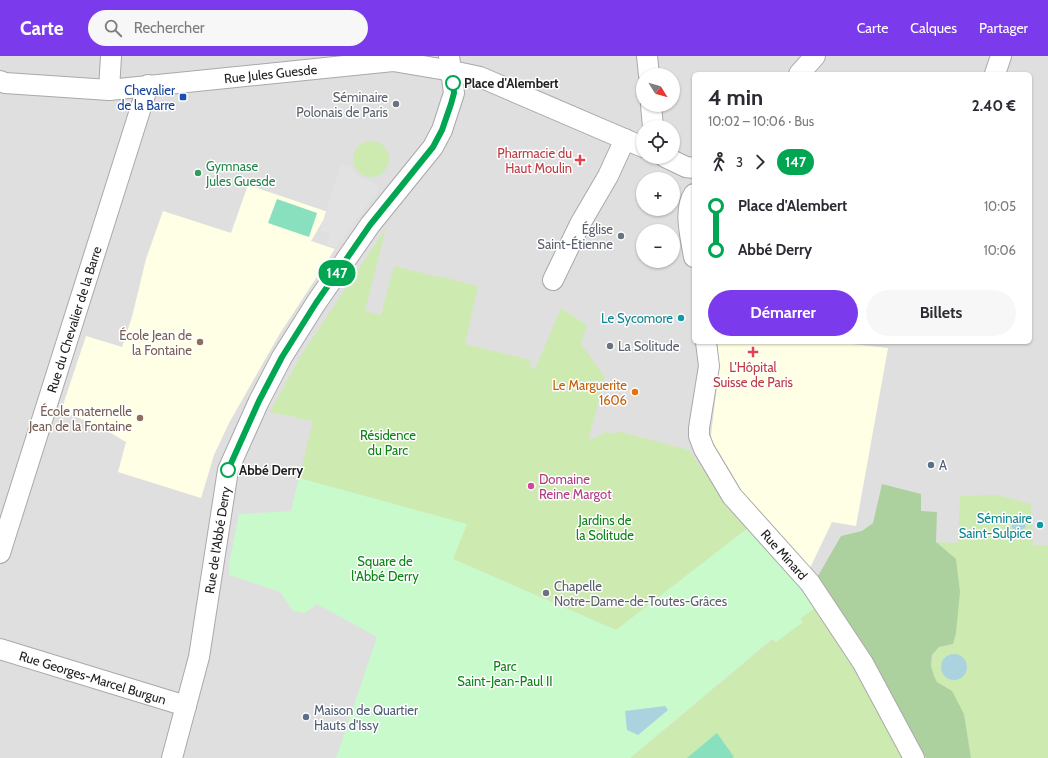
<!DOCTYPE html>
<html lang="fr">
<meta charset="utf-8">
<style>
:root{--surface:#fff;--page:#f7f7f7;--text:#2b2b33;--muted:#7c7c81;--accent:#7c3aed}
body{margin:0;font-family:Cabin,sans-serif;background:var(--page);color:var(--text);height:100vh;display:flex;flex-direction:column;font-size:15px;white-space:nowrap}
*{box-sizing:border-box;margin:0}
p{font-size:13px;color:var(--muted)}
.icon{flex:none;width:22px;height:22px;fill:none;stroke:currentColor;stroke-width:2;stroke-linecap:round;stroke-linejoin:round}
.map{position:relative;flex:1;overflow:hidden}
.drawer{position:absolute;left:692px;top:16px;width:340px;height:272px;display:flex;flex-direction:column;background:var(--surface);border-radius:6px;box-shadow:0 1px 3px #0004}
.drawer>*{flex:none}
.badge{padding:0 8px;border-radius:13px;font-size:14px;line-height:26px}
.needle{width:26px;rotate:127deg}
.buttons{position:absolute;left:636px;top:12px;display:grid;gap:8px}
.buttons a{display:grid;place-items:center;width:44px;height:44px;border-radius:50%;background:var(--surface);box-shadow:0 1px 3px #0004;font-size:20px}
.map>.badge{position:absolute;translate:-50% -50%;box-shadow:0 0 0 2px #fff}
.legs{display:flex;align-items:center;gap:6px;height:44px;padding:0 16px;font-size:13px}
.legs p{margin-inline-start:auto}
.head{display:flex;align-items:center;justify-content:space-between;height:68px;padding:0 16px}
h1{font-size:22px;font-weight:700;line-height:30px}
.action{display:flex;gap:8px;margin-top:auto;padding:8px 16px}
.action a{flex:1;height:46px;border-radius:24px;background:var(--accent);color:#fff;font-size:16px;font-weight:700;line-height:46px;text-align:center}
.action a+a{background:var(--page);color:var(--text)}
ul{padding:0 16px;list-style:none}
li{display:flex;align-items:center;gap:14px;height:44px;font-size:15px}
li i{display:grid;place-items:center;width:6px;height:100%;margin:0 5px;background:currentColor}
li i::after{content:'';width:10px;height:10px;margin:-5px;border:3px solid;border-radius:50%;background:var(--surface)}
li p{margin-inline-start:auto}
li:first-child i{background:linear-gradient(#0000 50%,currentColor 0)}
li:last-child i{background:linear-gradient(currentColor 50%,#0000 0)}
header{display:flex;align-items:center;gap:24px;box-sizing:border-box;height:56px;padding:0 20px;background:var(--accent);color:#fff}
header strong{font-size:19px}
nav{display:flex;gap:22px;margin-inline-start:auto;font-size:14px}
.search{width:280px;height:36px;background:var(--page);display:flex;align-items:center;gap:10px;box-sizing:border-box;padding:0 14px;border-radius:22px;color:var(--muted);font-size:15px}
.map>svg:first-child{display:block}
.residential{fill:#e0dfdf;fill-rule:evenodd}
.education{fill:#ffffe5}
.grass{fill:#cdebb0}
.forest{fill:#add19e}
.park{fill:#c8facc}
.pitch{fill:#88e0be}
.parking{fill:#e2e2e2}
.water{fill:#aad3df}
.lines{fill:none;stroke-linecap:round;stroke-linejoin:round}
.minor-casing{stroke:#a9a9a9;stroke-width:22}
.minor{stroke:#fff;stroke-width:20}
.line-1-casing{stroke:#fff;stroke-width:9}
.line-1{stroke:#00a651;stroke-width:6}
.stop-1-dot{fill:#fff;stroke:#00a651;stroke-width:2}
.transit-dot{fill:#1a4fb4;stroke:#fff;stroke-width:1.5}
.worship-dot{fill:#6b7280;stroke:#fff;stroke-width:1.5}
.health-dot{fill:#e0444e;stroke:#fff;stroke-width:1.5}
.leisure-dot{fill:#2e9e5b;stroke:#fff;stroke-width:1.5}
.culture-dot{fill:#0f9aa8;stroke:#fff;stroke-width:1.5}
.education-dot{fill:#8d6e63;stroke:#fff;stroke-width:1.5}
.food-dot{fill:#e8710a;stroke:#fff;stroke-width:1.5}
.service-dot{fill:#5c6f8a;stroke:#fff;stroke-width:1.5}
.hotel-dot{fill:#d1479c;stroke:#fff;stroke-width:1.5}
.labels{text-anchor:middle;stroke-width:3;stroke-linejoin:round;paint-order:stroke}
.street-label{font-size:13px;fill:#222;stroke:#fff}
.stop-label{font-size:13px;font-weight:bold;fill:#222;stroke:#fff;text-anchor:start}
.transit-label{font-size:13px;fill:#164399;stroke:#fff;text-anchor:end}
.worship-label{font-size:13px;fill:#5b616d;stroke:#fff;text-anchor:end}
.health-label{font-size:13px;fill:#be3a42;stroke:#fff;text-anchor:end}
.leisure-label{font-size:13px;fill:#27864d;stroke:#fff;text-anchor:start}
.culture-label{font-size:13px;fill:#0d838f;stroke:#fff;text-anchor:end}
.education-label{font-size:13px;fill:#785e54;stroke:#fff;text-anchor:end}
.food-label{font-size:13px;fill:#c56008;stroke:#fff;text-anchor:end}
.park-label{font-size:13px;fill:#0c8416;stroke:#fff}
.service-label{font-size:13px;fill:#4e5e75;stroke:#fff;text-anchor:start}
.hotel-label{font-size:13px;fill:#b23c85;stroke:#fff;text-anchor:start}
</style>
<header>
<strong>Carte</strong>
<div class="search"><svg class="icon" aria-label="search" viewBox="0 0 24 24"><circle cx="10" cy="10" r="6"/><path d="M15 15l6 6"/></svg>Rechercher</div>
<nav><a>Carte</a><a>Calques</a><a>Partager</a></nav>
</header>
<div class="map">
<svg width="1048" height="702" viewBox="0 0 1048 702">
<rect width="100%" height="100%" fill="#f2efe9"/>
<path class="residential" d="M0 0H1048V702H0ZM694 18H1030V286H694ZM643 19H673V49H643ZM643 71H673V101H643ZM643 123H673V153H643ZM643 175H673V205H643Z"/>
<g class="education">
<polygon points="248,129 328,156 311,185 335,193 279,279 229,367 214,399 201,442 118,416 126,386 97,369 61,355 86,280 122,291 132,261 146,203 163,155 231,177"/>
<polygon points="716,286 834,286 888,292 856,470 832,466 810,512 752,450 725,414 711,389 711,379 718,322 718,291"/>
</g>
<g class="grass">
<circle cx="371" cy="103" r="18"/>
<polygon points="386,172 365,255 381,259 394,210 442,222 442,221 478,230 465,288 531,304 529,312 535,313 561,252 587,269 581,288 605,321 588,385 606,376 617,378 617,375 689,394 702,413 748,472 616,574 453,503 466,468 299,422 313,365 270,356 300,301"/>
<path d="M997 439 1031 448 1033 490 1048 489V702H971L964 658 941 629C929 621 928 602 938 592 942 589 948 589 953 588L956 503 936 486 958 487 960 440Z"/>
<polygon points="815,552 854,613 903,702 630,702 773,583 776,586 803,566 800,563"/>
</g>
<polygon class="forest" points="882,428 921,438 921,455 937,456 936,486 956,503 960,536 956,577 953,588 939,591 932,599 931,610 934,620 937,626 952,635 964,658 971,702 926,702 896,646 860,584 818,520 841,480 862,475 873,467"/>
<polygon class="park" points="299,422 467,468 453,503 616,574 748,472 803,534 815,552 800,563 803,566 776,586 772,583 630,702 336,702 377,581 317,548 305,557 293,555 280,536 229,519 229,508 239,458 291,455"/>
<g class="pitch">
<polygon points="277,143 317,157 309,181 268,167"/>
<polygon points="717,677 734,701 732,702 687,702"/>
</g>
<polygon class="parking" points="340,109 352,112 356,118 362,122 372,125 380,132 336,192 327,189 330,179 320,175"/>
<g class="water">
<polygon points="1015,461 1022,462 1026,466 1025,472 1021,475 1016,475 1012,472 1011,466"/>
<circle cx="954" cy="611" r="13"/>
<polygon points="665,650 668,654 638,679 627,674 625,655"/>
</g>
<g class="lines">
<defs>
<g id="minor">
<polyline points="647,0 649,19"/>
<polyline points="799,18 815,0"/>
<polyline points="995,18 1001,0"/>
<path id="s1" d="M0 25 5 27 109 34 393 5 452 15 480 21 643 91"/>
<polyline points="109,34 111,0"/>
<polyline points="651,49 653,71"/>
<polyline points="665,101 686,111 694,112"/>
<path d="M694 138C683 154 691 182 694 201"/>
<polyline points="553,224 580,168 608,120 625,83"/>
<path id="s2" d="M706 286 709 310 699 372V380L704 393 732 440 810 527 863 607 914 702"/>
<path id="s3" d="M0 497 148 29"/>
<path id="s4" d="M0 593 186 650"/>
<path id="s5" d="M172 702 199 601 228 414 259 345 282 301 316 247 370 169 433 91 442 74 454 37 449 0"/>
</g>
</defs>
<use href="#minor" class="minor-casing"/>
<use href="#minor" class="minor"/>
</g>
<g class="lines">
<defs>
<polyline id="line-1" points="228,414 259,345 282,301 316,247 370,169 433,91 442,74 451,48 454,37 453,27"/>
</defs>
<use href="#line-1" class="line-1-casing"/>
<use href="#line-1" class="line-1"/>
</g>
<g class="stop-1-dot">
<circle cx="453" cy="27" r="7"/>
<circle cx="228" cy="414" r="7"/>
</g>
<rect class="transit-dot" x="179" y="37" width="8" height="8" rx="2"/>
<g class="worship-dot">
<circle cx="396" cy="48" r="4"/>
<circle cx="621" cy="180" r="4"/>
<circle cx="610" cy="290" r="4"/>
<circle cx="546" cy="537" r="4"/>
</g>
<g class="health-dot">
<path d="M578 98h4v4h4v4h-4v4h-4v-4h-4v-4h4z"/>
<path d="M751 290h4v4h4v4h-4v4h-4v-4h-4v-4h4z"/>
</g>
<circle class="leisure-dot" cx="198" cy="117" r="4"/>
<g class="culture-dot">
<circle cx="681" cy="262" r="4"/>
<circle cx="1040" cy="469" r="4"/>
</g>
<g class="education-dot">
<circle cx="200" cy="286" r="4"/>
<circle cx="140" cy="362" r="4"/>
</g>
<circle class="food-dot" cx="635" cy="336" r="4"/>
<g class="service-dot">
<circle cx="931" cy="409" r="4"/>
<circle cx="306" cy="661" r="4"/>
</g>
<circle class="hotel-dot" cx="531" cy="430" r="4"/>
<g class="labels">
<g class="street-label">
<text dy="5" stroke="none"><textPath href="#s1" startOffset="272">Rue Jules Guesde</textPath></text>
<text dy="5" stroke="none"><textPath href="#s3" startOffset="245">Rue du Chevalier de la Barre</textPath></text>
<text dy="5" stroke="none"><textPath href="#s5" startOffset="223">Rue de l'Abbé Derry</textPath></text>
<text dy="5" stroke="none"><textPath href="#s2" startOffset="242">Rue Minard</textPath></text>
<text dy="5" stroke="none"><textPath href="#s4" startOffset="97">Rue Georges-Marcel Burgun</textPath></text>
</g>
<g class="stop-label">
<text x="464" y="32">Place d'Alembert</text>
<text x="239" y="419">Abbé Derry</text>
</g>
<g class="transit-label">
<text x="175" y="39">Chevalier<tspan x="175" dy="15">de la Barre</tspan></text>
</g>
<g class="worship-label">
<text x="388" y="46">Séminaire<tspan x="388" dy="15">Polonais de Paris</tspan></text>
<text x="613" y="178">Église<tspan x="613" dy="15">Saint-Étienne</tspan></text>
<text x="618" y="295" text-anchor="start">La Solitude</text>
<text x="554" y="535" text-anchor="start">Chapelle<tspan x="554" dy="15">Notre-Dame-de-Toutes-Grâces</tspan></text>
</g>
<g class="health-label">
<text x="572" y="102">Pharmacie du<tspan x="572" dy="15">Haut Moulin</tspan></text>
<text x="753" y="316" text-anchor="middle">L'Hôpital<tspan x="753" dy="15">Suisse de Paris</tspan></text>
</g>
<g class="leisure-label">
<text x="206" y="115">Gymnase<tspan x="206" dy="15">Jules Guesde</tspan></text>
</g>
<g class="culture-label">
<text x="673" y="267">Le Sycomore</text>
<text x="1032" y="467">Séminaire<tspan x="1032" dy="15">Saint-Sulpice</tspan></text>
</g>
<g class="education-label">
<text x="192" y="284">École Jean de<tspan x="192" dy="15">la Fontaine</tspan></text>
<text x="132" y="360">École maternelle<tspan x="132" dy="15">Jean de la Fontaine</tspan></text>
</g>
<g class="food-label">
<text x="627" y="334">Le Marguerite<tspan x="627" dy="15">1606</tspan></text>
</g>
<g class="park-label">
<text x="388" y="384">Résidence<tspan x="388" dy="15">du Parc</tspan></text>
<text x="605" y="469">Jardins de<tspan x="605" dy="15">la Solitude</tspan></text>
<text x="385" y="510">Square de<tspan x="385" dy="15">l'Abbé Derry</tspan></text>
<text x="505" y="615">Parc<tspan x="505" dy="15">Saint-Jean-Paul II</tspan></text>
</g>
<g class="service-label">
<text x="939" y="414">A</text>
<text x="314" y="659">Maison de Quartier<tspan x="314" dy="15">Hauts d'Issy</tspan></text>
</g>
<g class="hotel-label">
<text x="539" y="428">Domaine<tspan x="539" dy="15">Reine Margot</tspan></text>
</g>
</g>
</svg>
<div class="buttons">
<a><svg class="needle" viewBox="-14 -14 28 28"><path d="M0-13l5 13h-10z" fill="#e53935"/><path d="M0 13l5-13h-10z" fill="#7c7c81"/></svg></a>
<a><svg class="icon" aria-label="locate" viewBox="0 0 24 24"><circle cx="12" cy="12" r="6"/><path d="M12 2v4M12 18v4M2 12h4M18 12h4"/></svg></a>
<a>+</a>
<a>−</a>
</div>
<b class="badge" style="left:337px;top:217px;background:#00a651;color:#fff">147</b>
<section class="drawer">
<div class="head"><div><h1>4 min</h1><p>10:02 – 10:06 · Bus</p></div><b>2.40 €</b></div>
<div class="legs"><svg class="icon" aria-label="walk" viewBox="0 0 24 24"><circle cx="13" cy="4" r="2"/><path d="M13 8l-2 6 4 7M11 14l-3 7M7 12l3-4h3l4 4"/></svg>3<svg class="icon" aria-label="forward" viewBox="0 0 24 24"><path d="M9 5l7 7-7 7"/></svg><b class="badge" style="background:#00a651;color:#fff">147</b></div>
<ul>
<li><i style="color:#00a651"></i><b>Place d'Alembert</b><p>10:05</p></li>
<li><i style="color:#00a651"></i><b>Abbé Derry</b><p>10:06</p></li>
</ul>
<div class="action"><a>Démarrer</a><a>Billets</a></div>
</section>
</div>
